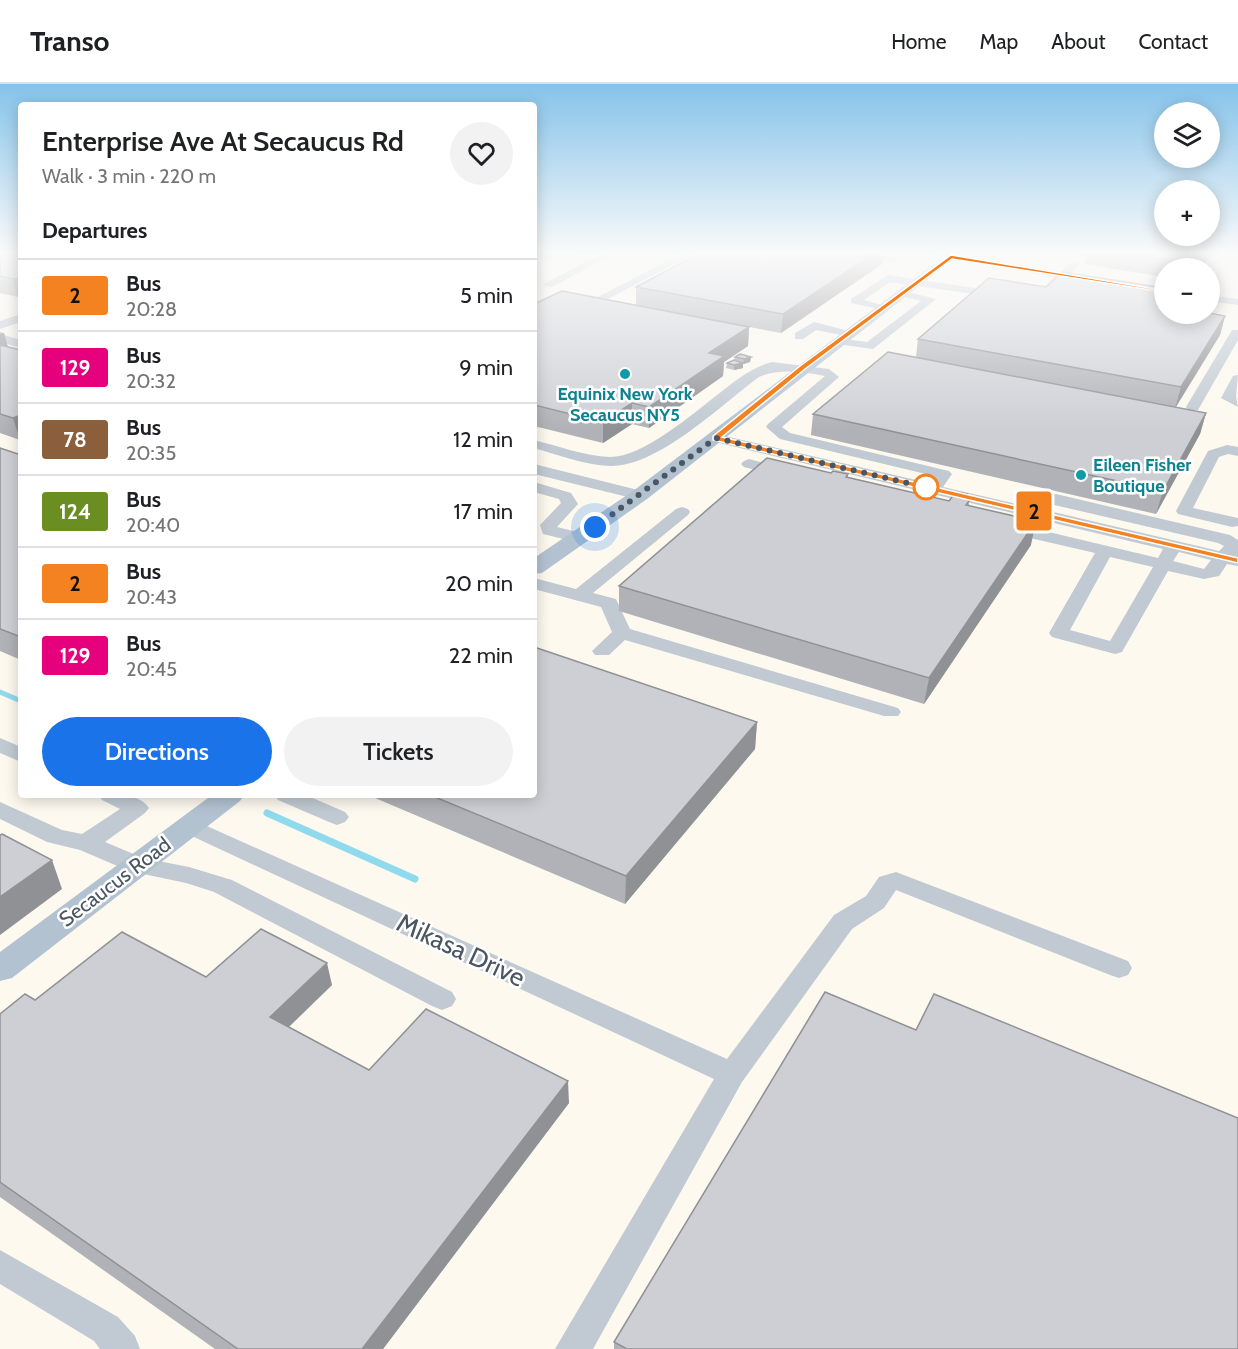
<!DOCTYPE html>
<meta charset="utf-8">
<style>
:root{--surface:#fff;--page:#f2f2f2;--text:#202124;--muted:#757577;--line:#e0e0e0;--accent:#1a73e8}
body{margin:0;font-family:Cabin,sans-serif;background:var(--page);color:var(--text);height:100vh;display:flex;flex-direction:column;font-size:22px;white-space:nowrap}
*{box-sizing:border-box;margin:0}
p{font-size:20px;color:var(--muted)}
.icon{flex:none;width:33px;height:33px;fill:none;stroke:currentColor;stroke-width:2;stroke-linecap:round;stroke-linejoin:round}
.map{position:relative;flex:1;overflow:hidden}
.details{position:absolute;left:18px;top:18px;width:519px;height:696px;display:flex;flex-direction:column;background:var(--surface);border-radius:6px;box-shadow:0 3px 15px #0003}
.details>*{flex:none}
.badge{padding:0 12px;border-radius:4px;font-size:21px;line-height:39px}
.tools{position:absolute;left:1154px;top:18px;display:grid;gap:12px}
.tools a{display:grid;place-items:center;width:66px;height:66px;border-radius:50%;background:var(--surface);box-shadow:0 3px 15px #0003;font-size:30px}
.you{position:absolute;width:30px;height:30px;margin:-15px;border:4px solid #fff;border-radius:50%;background:#1a73e8;box-shadow:0 0 0 9px #1a73e833}
.map>.badge{position:absolute;translate:-50% -50%;box-shadow:0 0 0 3px #fff}
h2{padding:0 24px;font-size:22px;line-height:54px}
.round{display:grid;place-items:center;flex:none;width:63px;height:63px;border-radius:32px;background:var(--page)}
.overview{display:flex;align-items:center;justify-content:space-between;height:102px;padding:0 24px}
h1{font-size:28px;font-weight:600;line-height:45px}
.action{display:flex;gap:12px;margin-top:auto;padding:12px 24px}
.action a{flex:1;height:69px;border-radius:36px;background:var(--accent);color:#fff;font-size:24px;font-weight:600;line-height:69px;text-align:center}
.action a+a{background:var(--page);color:var(--text)}
ul{padding:0;list-style:none}
li{display:flex;align-items:center;gap:18px;height:72px;padding:0 24px;border-top:2px solid var(--line)}
li div{flex:1}
li b{display:block;font-size:22px}
li em{font-style:normal}
li .badge{min-width:66px;font-weight:700;text-align:center}
header{display:flex;align-items:center;gap:36px;box-sizing:border-box;height:84px;padding:0 30px;background:var(--surface);border-bottom:2px solid var(--line)}
header strong{font-size:28px}
nav{display:flex;gap:33px;margin-inline-start:auto;font-size:21px}
.map>svg:first-child{display:block}
.commercial{fill:#fdf9ef;fill-rule:evenodd}
.lines{fill:none;stroke-linecap:round;stroke-linejoin:round}
.stream-far1{stroke:#90daee;stroke-width:5}
.stream{stroke:#90daee;stroke-width:7}
.minor{fill:#c1cad2;fill-rule:evenodd}
.major{fill:#b3c2d1;fill-rule:evenodd}
.wall{fill:#b0b2b7}
.shaded-wall{fill:#909195}
.building{fill:#cdcfd5;stroke:#909195;stroke-width:1.5}
.line{fill:#f58220;stroke:#fff;stroke-width:1.5}
.walk{stroke:#4a5661;stroke-width:6;stroke-dasharray:0 10.8}
.culture-dot{fill:#0f9aa8;stroke:#fff;stroke-width:2}
.stop-dot{fill:#fff;stroke:#f58220;stroke-width:3}
.labels{text-anchor:middle;stroke-width:5;stroke-linejoin:round;paint-order:stroke}
.far-culture-label{font-size:18px;font-weight:bold;fill:#0d838f;stroke:#fff}
.street-label{font-size:21px;fill:#4a5661;stroke:#fff}
.near-street-label{font-size:26px;fill:#4a5661;stroke:#fff}
</style>
<header>
<strong>Transo</strong>
<nav><a>Home</a><a>Map</a><a>About</a><a>Contact</a></nav>
</header>
<div class="map">
<svg width="1238" height="1265" viewBox="0 0 1238 1265">
<rect width="100%" height="100%" fill="#f5f3f3"/>
<path class="commercial" d="M0 168H21V711H534V168H1238V1265H0ZM1164 184H1209V230H1164Z"/>
<g class="lines">
<polyline class="stream-far1" points="0,608 21,617"/>
<polyline class="stream" points="267,729 415,795"/>
<g class="minor">
<polygon points="592,168 587,171 534,175 534,169"/>
<polygon points="604,168 617,168 552,203 542,201"/>
<polygon points="684,168 697,168 608,215 598,213"/>
<polygon points="843,168 870,168 899,175 894,178"/>
<polygon points="914,168 940,168 1061,188 1072,177 1081,179 1071,189 1078,191 1078,195 1065,195 1046,210 1040,207 1055,193"/>
<polygon points="888,191 1001,208 1007,211 1001,214 890,198 864,216 885,222 885,226 851,219 851,215"/>
<polygon points="900,206 936,215 873,265 837,260 837,254 867,258 921,217 896,211 896,207"/>
<polygon points="1209,211 1238,215 1238,221 1209,217"/>
<polygon points="21,230 21,238 0,245 0,237"/>
<polygon points="814,238 857,249 851,253 816,246 803,255 795,255 795,249"/>
<polygon points="1232,246 1238,246 1238,256 1198,326 1188,326 1186,323"/>
<polygon points="0,250 21,256 21,264 0,258"/>
<path d="M772 278 829 285 839 293 782 343 790 349 949 387 952 390 943 403 1030 423 1039 412 1056 410 1230 451 1238 456V482L1227 480 1219 492 1204 495 1168 487 1122 568 1115 570 1052 553 1049 549 1095 469 1000 447 998 443 1000 439 1006 438 1158 474 1163 465 711 357 709 354 711 351 716 350 929 399 934 392 780 355 766 343 768 340 825 292C804 288 779 284 759 293 721 321 658 383 610 382 584 381 559 371 534 364V356C559 362 584 372 610 373 643 373 691 331 717 311 734 298 751 283 772 278ZM1050 420 1218 459 1224 462 1219 467 1045 426ZM1179 468 1211 476 1204 485 1173 477ZM1110 473 1153 483 1110 557 1070 546Z"/>
<polygon points="1238,291 1236,312 1238,323 1221,314 1233,292"/>
<polygon points="1227,361 1238,363 1238,372 1228,370 1219,373 1193,424 1238,434 1238,442 1232,443 1178,430 1176,427 1208,367"/>
<polygon points="749,375 791,386 794,389 786,394 744,383 741,380 744,377"/>
<polygon points="534,380 646,408 648,411 640,416 534,390"/>
<polygon points="534,398 571,409 578,420 557,443 586,450 588,454 586,458 580,459 543,450 540,441 561,419 559,415 534,408"/>
<polygon points="682,423 688,425 690,428 688,431 593,509 616,515 630,545 898,624 901,628 898,632 884,632 625,556 609,571 595,571 592,567 612,548 601,523 534,505 534,494 576,505 676,425"/>
<polygon points="0,654 21,663 21,678 0,669"/>
<path d="M99 711C116 711 138 708 149 724L145 729 105 758 143 774 189 783 232 796 452 908 456 915 452 922 442 926 432 922 214 808 186 799 129 787 80 766 47 758 0 735V718L62 746 82 750 120 725 102 716Z"/>
<polygon points="275,711 306,711 345,728 349,733 345,738 337,741 329,738 278,716"/>
<polygon points="189,734 727,975 834,831 866,812 879,793 896,788 1128,877 1132,884 1128,891 1119,894 1110,891 896,806 884,824 852,845 742,998 593,1265 555,1265 714,995 181,747 177,742 181,737"/>
<polygon points="0,1166 118,1233 135,1252 140,1265 100,1265 94,1257 0,1200"/>
</g>
<g class="major">
<polygon points="949,168 963,168 647,415 542,489 534,490 534,474 633,407"/>
<polygon points="212,711 244,711 240,717 12,894 0,897 0,868"/>
</g>
</g>
<g class="wall">
<polygon points="0,168 21,168 21,212 18,213 0,209"/>
<polygon points="1075,168 1214,168 1202,184 1164,184 1164,193 1085,180 1087,173 1074,171"/>
<polygon points="882,180 781,249 749,243 748,262 724,278 723,292 649,344 632,340 603,359 534,342 534,220 636,221 636,203"/>
<polygon points="1164,230 1225,232 1220,251 1176,323 1206,329 1200,350 1156,430 811,351 813,330 916,273 918,255"/>
<polygon points="0,248 4,249 8,263 21,266 21,355 20,356 0,349"/>
<polygon points="735,273 751,273 750,278 743,280 743,284 734,286 726,284 727,279 734,276"/>
<polygon points="0,364 21,371 21,576 0,567"/>
<polygon points="831,389 848,390 848,393 949,417 967,410 966,413 970,422 1031,461 924,620 619,527 619,502"/>
<polygon points="757,638 755,665 625,820 368,711 534,711"/>
<polygon points="206,893 332,901 289,943 369,986 569,1019 383,1265 215,1265 0,1113 0,930 35,916"/>
<polygon points="916,946 1238,1265 614,1265 614,1258"/>
</g>
<g class="shaded-wall">
<polygon points="876,168 884,168 882,180 781,249 783,230"/>
<polygon points="1206,168 1214,168 1202,184 1200,184 1203,172"/>
<polygon points="1182,170 1178,184 1168,184 1170,176"/>
<polygon points="21,193 21,212 18,213 13,195"/>
<polygon points="1225,232 1220,251 1175,324 1181,303"/>
<polygon points="749,243 748,262 724,278 723,292 649,344 649,323 709,269"/>
<polygon points="4,249 9,268 0,272 0,250"/>
<polygon points="751,273 750,278 743,280 744,275"/>
<polygon points="743,279 743,284 734,286 734,281"/>
<polygon points="632,319 632,340 603,359 603,338"/>
<polygon points="1206,329 1200,350 1156,430 1163,407"/>
<polygon points="21,331 21,355 20,356 13,334"/>
<polygon points="1036,437 1031,461 924,620 929,594"/>
<polygon points="757,638 755,665 625,820 626,792"/>
<polygon points="52,776 62,805 0,851 0,813"/>
<polygon points="327,879 332,901 276,955 270,933"/>
<polygon points="568,997 569,1019 383,1265 362,1265"/>
</g>
<g class="building">
<polygon points="0,168 21,168 21,193 13,195 0,192"/>
<polygon points="702,168 876,168 783,230 636,203"/>
<polygon points="1120,168 1206,168 1203,172 1182,170 1177,175 1170,176"/>
<polygon points="1062,188 1164,204 1164,218 1161,222 1164,222 1164,230 1209,229 1225,232 1181,303 918,255 989,194 1046,203"/>
<polygon points="562,207 749,243 709,269 724,272 649,323 632,319 603,338 534,321 534,220"/>
<polygon points="0,261 21,266 21,331 13,334 0,330"/>
<polygon points="888,268 1206,329 1163,407 813,330"/>
<polygon points="740,270 751,273 744,275 735,273"/>
<polygon points="734,276 743,279 734,281 727,279"/>
<polygon points="0,364 21,371 21,553 0,545"/>
<polygon points="767,374 831,389 833,387 848,390 846,393 949,417 956,408 967,410 964,413 971,414 966,421 1036,437 929,594 619,502"/>
<polygon points="534,563 757,638 626,792 430,711 534,711"/>
<polygon points="2,750 52,776 0,813 0,751"/>
<polygon points="261,845 327,879 270,933 369,986 426,925 568,997 362,1265 238,1265 0,1098 0,930 25,910 35,916 122,848 206,893"/>
<polygon points="825,908 916,946 934,910 1238,1034 1238,1265 627,1265 614,1258"/>
</g>
<linearGradient id="sky" x2="0" y2="1"><stop stop-color="#85c3ea"/><stop offset="0.49" stop-color="#fafafa"/><stop offset="1" stop-color="#fafafa" stop-opacity="0"/></linearGradient>
<rect width="1238" height="345" fill="url(#sky)"/>
<polygon class="line" points="951,171 1167,207 1164,208 952,175 805,285 722,353 1238,474 1238,479 713,356 713,352 800,282"/>
<g class="lines">
<polyline class="walk" points="595,443 716,354 933,405 926,403"/>
</g>
<g class="culture-dot">
<circle cx="625" cy="290" r="6"/>
<circle cx="1081" cy="391" r="6"/>
</g>
<circle class="stop-dot" cx="926" cy="403" r="12"/>
<g class="labels">
<g class="far-culture-label">
<text x="625" y="316">Equinix New York<tspan x="625" dy="21">Secaucus NY5</tspan></text>
<text x="1093" y="387" text-anchor="start">Eileen Fisher<tspan x="1093" dy="21">Boutique</tspan></text>
</g>
<g class="street-label">
<text transform="translate(115 798) rotate(-37)" y="7">Secaucus Road</text>
</g>
<g class="near-street-label">
<text transform="translate(461 866) rotate(25)" y="9">Mikasa Drive</text>
</g>
</g>
</svg>
<div class="tools">
<a><svg class="icon" aria-label="layers" viewBox="0 0 24 24"><path d="M12 4l9 5-9 5-9-5zM3 14l9 5 9-5"/></svg></a>
<a>+</a>
<a>−</a>
</div>
<div class="you" style="left:595px;top:443px"></div>
<b class="badge" style="left:1034px;top:427px;background:#f58220;color:#111">2</b>
<section class="details">
<div class="overview"><div><h1>Enterprise Ave At Secaucus Rd</h1><p>Walk · 3 min · 220 m</p></div><a class="round"><svg class="icon" aria-label="heart" viewBox="0 0 24 24"><path d="M12 20l-8-8c-3-5 5-10 8-4 3-6 11-1 8 4z"/></svg></a></div>
<h2>Departures</h2>
<ul>
<li><span class="badge" style="background:#f58220;color:#111">2</span><div><b>Bus</b><p>20:28</p></div><em>5 min</em></li>
<li><span class="badge" style="background:#e6007e;color:#fff">129</span><div><b>Bus</b><p>20:32</p></div><em>9 min</em></li>
<li><span class="badge" style="background:#8b5e3c;color:#fff">78</span><div><b>Bus</b><p>20:35</p></div><em>12 min</em></li>
<li><span class="badge" style="background:#6b8e23;color:#fff">124</span><div><b>Bus</b><p>20:40</p></div><em>17 min</em></li>
<li><span class="badge" style="background:#f58220;color:#111">2</span><div><b>Bus</b><p>20:43</p></div><em>20 min</em></li>
<li><span class="badge" style="background:#e6007e;color:#fff">129</span><div><b>Bus</b><p>20:45</p></div><em>22 min</em></li>
</ul>
<div class="action"><a>Directions</a><a>Tickets</a></div>
</section>
</div>
